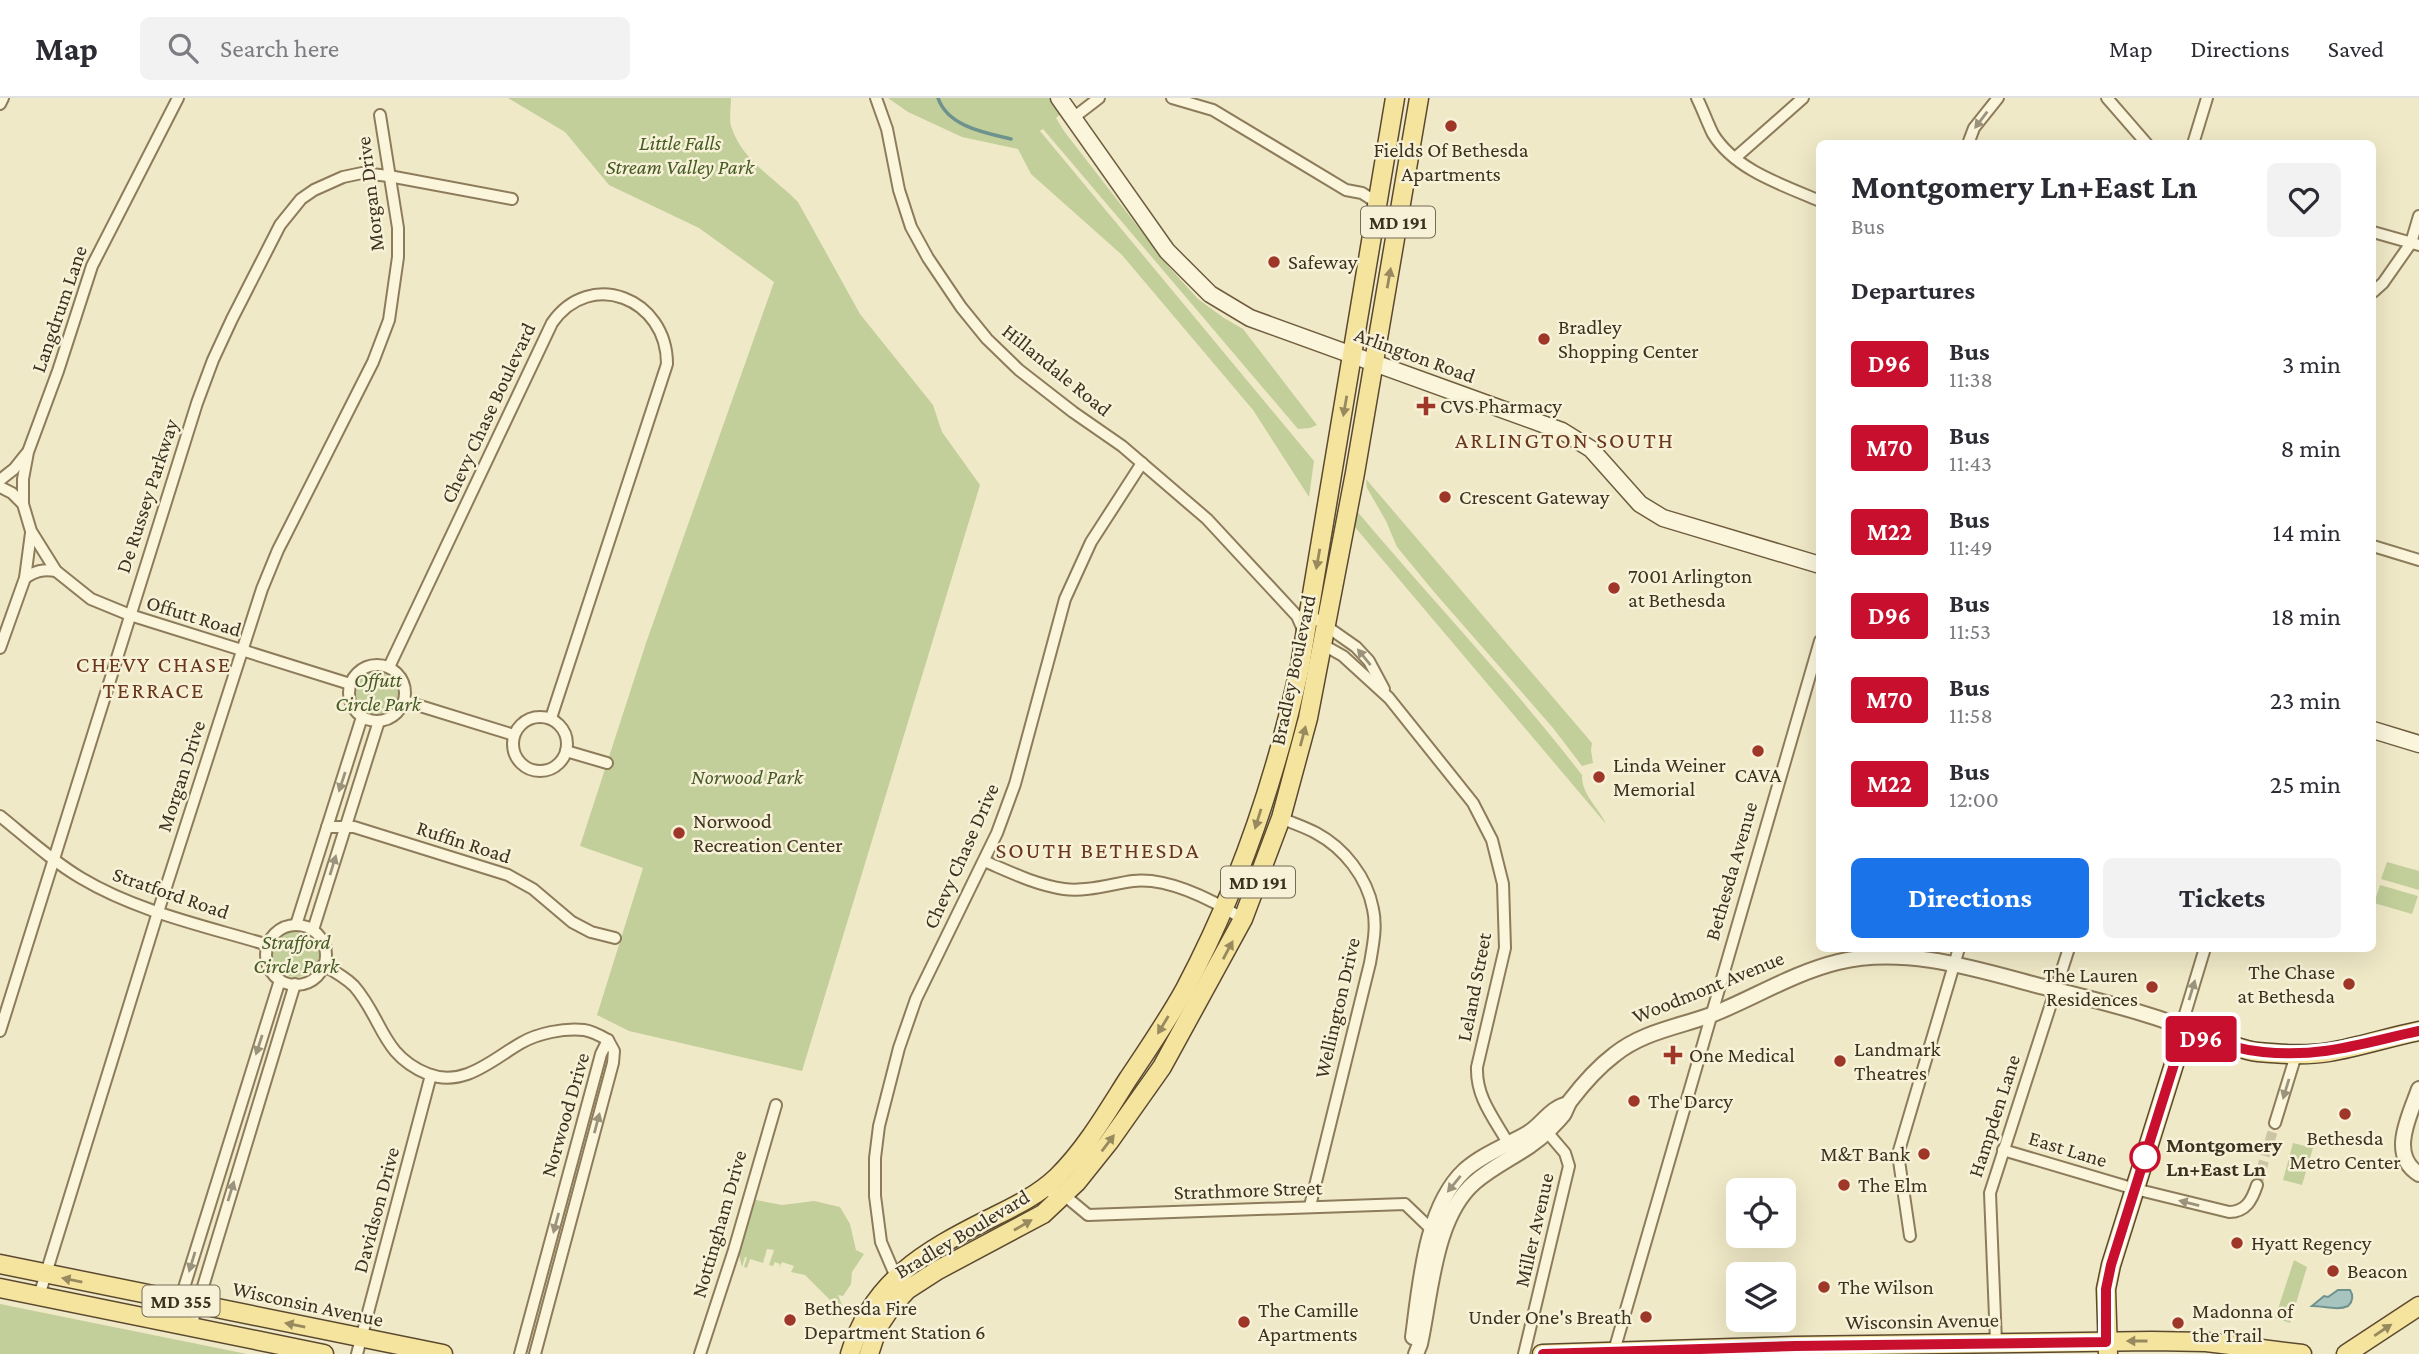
<!DOCTYPE html>
<style>
:root{--surface:#fff;--page:#f2f2f3;--text:#2b2b33;--muted:#7c7c81;--line:#e1e1e2;--accent:#1a73e8}
body{margin:0;font-family:"Crimson Pro",serif;background:var(--page);color:var(--text);height:100vh;display:flex;flex-direction:column;font-size:26px;white-space:nowrap}
*{box-sizing:border-box;margin:0}
p{font-size:23px;color:var(--muted)}
.icon{flex:none;width:38px;height:38px;fill:none;stroke:currentColor;stroke-width:2;stroke-linecap:round;stroke-linejoin:round}
.map{position:relative;flex:1;overflow:hidden}
.panel{position:absolute;left:1816px;top:42px;width:560px;height:812px;display:flex;flex-direction:column;background:var(--surface);border-radius:10px;box-shadow:0 7px 28px #0002}
.panel>*{flex:none}
.badge{padding:0 14px;border-radius:5px;font-size:24px;line-height:46px}
.fabs{position:absolute;left:1726px;top:1080px;display:grid;gap:14px}
.fabs a{display:grid;place-items:center;width:70px;height:70px;border-radius:10px;background:var(--surface);box-shadow:0 7px 28px #0002;font-size:35px}
.map>.badge{position:absolute;translate:-50% -50%;box-shadow:0 0 0 4px #fff}
h2{padding:0 35px;font-size:26px;line-height:63px}
.round{display:grid;place-items:center;flex:none;width:74px;height:74px;border-radius:10px;background:var(--page)}
.head{display:flex;align-items:center;justify-content:space-between;height:119px;padding:0 35px}
h1{font-size:33px;font-weight:700;line-height:52px}
.cta{display:flex;gap:14px;margin-top:auto;padding:14px 35px}
.cta a{flex:1;height:80px;border-radius:10px;background:var(--accent);color:#fff;font-size:28px;font-weight:700;line-height:80px;text-align:center}
.cta a+a{background:var(--page);color:var(--text)}
ul{padding:0;list-style:none}
li{display:flex;align-items:center;gap:21px;height:84px;padding:0 35px}
li div{flex:1}
li b{display:block;font-size:26px}
li em{font-style:normal}
li .badge{min-width:77px;font-weight:700;text-align:center}
header{display:flex;align-items:center;gap:42px;box-sizing:border-box;height:98px;padding:0 35px;background:var(--surface);border-bottom:2px solid var(--line)}
header strong{font-size:33px}
nav{display:flex;gap:38px;margin-inline-start:auto;font-size:24px}
.search{width:490px;height:63px;background:var(--page);display:flex;align-items:center;gap:18px;box-sizing:border-box;padding:0 24px;border-radius:10px;color:var(--muted);font-size:26px}
.map>svg:first-child{display:block}
.green{fill:#c2cf9a}
.water{fill:#a8c4bf;stroke:#6e938f;stroke-width:2}
.lines{fill:none;stroke-linecap:round;stroke-linejoin:round}
.stream{stroke:#6e938f;stroke-width:3.5}
.minor-tunnel{stroke:#ccc4a5;stroke-width:10;stroke-dasharray:10 5;stroke-linecap:butt}
.minor-casing{stroke:#8d7c5b;stroke-width:14}
.tertiary-casing{stroke:#8d7c5b;stroke-width:18}
.secondary-casing{stroke:#6f5d3e;stroke-width:19}
.primary-casing{stroke:#5b492f;stroke-width:21}
.minor{stroke:#faf5db;stroke-width:10}
.tertiary{stroke:#faf5db;stroke-width:14}
.secondary{stroke:#faf5db;stroke-width:16}
.primary{stroke:#f4e49e;stroke-width:18}
.oneway{fill:#9c937d}
.oneway2{fill:#988a5e}
.line-casing{stroke:#fff;stroke-width:16}
.line{stroke:#c8102e;stroke-width:10}
.poi-dot{fill:#9f3728;stroke:#f7f2d7;stroke-width:2.5}
.stop-dot{fill:#fff;stroke:#c8102e;stroke-width:3.5}
.labels{text-anchor:middle;stroke-width:5;stroke-linejoin:round;paint-order:stroke}
.shield{fill:#f7f2d7;stroke:#756b56;stroke-width:2}
.shield-label{font-size:19px;font-weight:bold;fill:#3d311f}
.park-label{font-size:21px;font-style:italic;fill:#465a25;stroke:#f7f2d7}
.poi-label{font-size:21px;fill:#3d311f;stroke:#f7f2d7;text-anchor:start}
.street-label{font-size:21px;fill:#3d311f;stroke:#f7f2d7}
.stop-label{font-size:21px;font-weight:bold;fill:#3d311f;stroke:#f7f2d7;text-anchor:start}
.neighbourhood-label{font-size:23px;letter-spacing:2px;fill:#6b371d;stroke:#f7f2d7}
</style>
<header>
<strong>Map</strong>
<div class="search"><svg class="icon" aria-label="search" viewBox="0 0 24 24"><circle cx="10" cy="10" r="6"/><path d="M15 15l6 6"/></svg>Search here</div>
<nav><a>Map</a><a>Directions</a><a>Saved</a></nav>
</header>
<div class="map">
<svg width="2419" height="1256" viewBox="0 0 2419 1256">
<rect width="100%" height="100%" fill="#f0e9c7"/>
<g class="green">
<path d="M508 0H731C731 9 729 20 731 28 742 63 774 79 798 104L860 216 933 307 942 334 980 387 802 973 629 933 597 917 643 770 580 748 646 545 774 184 699 130 609 87 565 34Z"/>
<polygon points="888,0 1068,0 1067,11 1056,20 1064,33 1169,169 1198,201 1224,220 1243,231 1317,327 1310,330 1298,331 1043,31 1040,33 1314,363 1309,399 1253,312 1122,157 1031,76 1018,51 962,39 908,14"/>
<polygon points="1366,381 1592,645 1591,652 1593,665 1582,668 1553,630 1435,495 1397,449 1386,423 1367,390"/>
<path d="M1356 412C1431 501 1511 585 1582 677 1581 696 1599 710 1606 726L1354 428Z"/>
<circle cx="378" cy="594" r="22"/>
<polygon points="2387,764 2419,773 2419,792 2381,781"/>
<polygon points="2380,787 2418,798 2412,816 2374,805"/>
<circle cx="296" cy="856" r="23"/>
<polygon points="2293,1045 2313,1050 2302,1087 2283,1082"/>
<polygon points="751,1101 782,1107 814,1103 840,1109 850,1126 856,1152 864,1156 852,1174 851,1186 843,1198 838,1197 847,1219 805,1177 791,1174 794,1168 782,1164 779,1170 780,1166 775,1164 773,1168 769,1167 774,1152 767,1151 763,1165 750,1161 747,1170 744,1169 747,1159 745,1159 742,1169 739,1157"/>
<polygon points="2294,1162 2307,1169 2290,1225 2275,1220"/>
<polygon points="0,1206 247,1256 0,1256"/>
</g>
<path class="water" d="M2338 1192H2350C2354 1198 2353 1203 2348 1208 2338 1213 2324 1208 2312 1208L2324 1198 2328 1199Z"/>
<g class="lines">
<path class="stream" d="M938 0C948 29 986 35 1011 41"/>
<polyline class="minor-tunnel" points="2257,1087 2275,1025"/>
<defs>
<g id="minor">
<polyline points="876,0 887,31 899,92 911,129 928,160 961,209 987,241 1019,272 1073,314 1122,348 1207,421 1297,518 1304,534"/>
<polyline points="1172,0 1213,12 1346,92 1362,95 1376,104"/>
<path d="M1697 0C1703 12 1707 24 1713 36 1735 72 1783 87 1820 103"/>
<polyline points="2107,0 2147,46"/>
<polyline points="0,6 3,0"/>
<polyline points="1073,20 1099,0"/>
<polyline points="1968,46 1974,30 1998,0"/>
<polyline points="2193,46 2207,0"/>
<polyline points="1735,60 1803,0"/>
<polyline points="2373,134 2419,147"/>
<polyline points="2373,194 2383,185 2411,145 2419,118"/>
<polyline points="0,382 14,371 26,356"/>
<polyline points="0,389 12,395 23,406 31,433 56,473 91,501 130,517 350,586"/>
<polyline points="23,406 23,381 28,354 58,273 92,168 178,0"/>
<polyline points="2373,448 2419,462"/>
<path d="M25 480C35 473 43 471 56 473"/>
<polyline points="1305,517 1309,516 1356,549 1369,563 1384,591"/>
<path d="M1320 545 1343 558 1389 600 1473 705 1492 742 1503 786 1505 850 1477 969C1476 999 1493 1019 1508 1045"/>
<polyline points="0,550 25,480 31,435"/>
<circle cx="377" cy="595" r="28"/>
<path d="M389 569 552 225C590 170 667 200 667 266L551 620"/>
<polyline points="404,603 514,637"/>
<circle cx="540" cy="646" r="27"/>
<polyline points="566,653 607,665"/>
<path d="M0 718C26 739 52 763 81 780 138 814 205 828 268 847"/>
<path d="M1281 720C1292 725 1305 729 1316 735 1344 750 1367 779 1373 811 1377 829 1373 847 1370 865L1310 1108"/>
<polyline points="327,729 354,729 508,777 533,791 572,824 591,834 615,840"/>
<path d="M984 763C1010 774 1036 787 1064 791 1087 794 1111 786 1133 783 1169 779 1214 803 1243 821"/>
<polyline points="296,827 362,619"/>
<circle cx="296" cy="857" r="30"/>
<polyline points="313,832 379,623"/>
<path d="M323 867C334 873 345 879 354 888 383 921 381 957 428 976 464 990 493 961 521 945 538 935 564 930 584 932 592 933 601 938 608 942"/>
<polyline points="2192,932 2185,916 2205,850"/>
<polyline points="0,933 197,305 213,262 232,221 280,127 301,101 314,92 343,79 362,75 389,78 512,101"/>
<polyline points="2275,1025 2296,957"/>
<path d="M2003 1052 2135 1091 2229 1114C2246 1114 2252 1102 2257 1087"/>
<polyline points="1043,1092 1064,1097 1088,1117 1405,1106 1431,1131"/>
<polyline points="1910,1138 1898,1056 1959,850"/>
<polyline points="896,1179 881,1144 875,1098 875,1060 879,1028 899,950 916,901 997,735 1015,686 1065,501 1091,444 1142,365"/>
<polyline points="39,1198 158,814 262,491 278,452 373,264 389,222 398,159 398,130 380,17"/>
<polyline points="173,1225 280,882"/>
<polyline points="191,1228 295,886"/>
<polyline points="1996,1244 1990,1095 2069,850"/>
<polyline points="1614,1253 1820,543"/>
<polyline points="357,1256 431,977"/>
<polyline points="520,1256 601,956 608,942"/>
<polyline points="535,1256 613,965 614,953 608,942"/>
<polyline points="700,1256 734,1152 776,1007"/>
<polyline points="1524,1256 1569,1068 1565,1055 1542,1028"/>
</g>
<g id="tertiary">
<path d="M2419 991C2410 1017 2388 1057 2419 1076"/>
<path d="M1413 1239C1420 1188 1425 1109 1465 1072 1482 1057 1505 1048 1525 1037 1542 1028 1549 1010 1568 1006"/>
<path d="M1416 1256 1420 1246C1431 1196 1434 1119 1475 1084 1498 1064 1527 1054 1549 1032 1553 1028 1559 1022 1563 1017 1566 1013 1567 1007 1570 1003 1583 986 1597 970 1614 957 1642 934 1678 929 1711 917 1754 900 1793 875 1838 864 1903 848 1973 870 2036 887 2095 902 2156 916 2213 941"/>
</g>
<g id="secondary">
<polyline points="1059,0 1167,153 1210,196 1250,220 1562,333 1591,351 1640,406 1663,420 1820,467"/>
<polyline points="2373,632 2419,646"/>
</g>
<g id="primary">
<polyline points="0,1166 443,1256"/>
<polyline points="0,1190 324,1256"/>
<path d="M850 1256C872 1183 925 1153 989 1121 1013 1109 1037 1098 1057 1079 1085 1052 1107 1014 1128 981 1148 951 1168 922 1185 891 1239 789 1276 680 1300 568L1395 0"/>
<polyline points="869,1256 878,1229 892,1208 907,1192 938,1172 1043,1116 1077,1084 1109,1044 1162,969 1243,821 1281,720 1308,620 1355,375 1419,0"/>
<polyline points="1542,1256 1795,1248 2152,1243 2206,1244 2302,1256"/>
<path d="M2108 1256 2106 1191 2111 1167 2176 960C2195 923 2228 951 2258 954 2281 956 2305 958 2329 954 2359 949 2389 939 2419 933"/>
<polyline points="2346,1256 2419,1208"/>
</g>
</defs>
<use href="#minor" class="minor-casing"/>
<use href="#tertiary" class="tertiary-casing"/>
<use href="#secondary" class="secondary-casing"/>
<use href="#primary" class="primary-casing"/>
<use href="#minor" class="minor"/>
<use href="#tertiary" class="tertiary"/>
<use href="#secondary" class="secondary"/>
<use href="#primary" class="primary"/>
</g>
<defs><path id="oneway-solid" d="M-6-.8H1V-3.2L6.5 0L1 3.2V.8H-6Z" transform="scale(1.75)"/></defs>
<g class="oneway">
<use href="#oneway-solid" transform="translate(1981 22) rotate(127)"/>
<use href="#oneway-solid" transform="translate(1364 559) rotate(-129)"/>
<use href="#oneway-solid" transform="translate(342 684) rotate(108)"/>
<use href="#oneway-solid" transform="translate(333 767) rotate(-73)"/>
<use href="#oneway-solid" transform="translate(2192 892) rotate(-73)"/>
<use href="#oneway-solid" transform="translate(259 947) rotate(108)"/>
<use href="#oneway-solid" transform="translate(2286 991) rotate(107)"/>
<use href="#oneway-solid" transform="translate(597 1025) rotate(-75)"/>
<use href="#oneway-solid" transform="translate(1454 1086) rotate(129)"/>
<use href="#oneway-solid" transform="translate(231 1093) rotate(-73)"/>
<use href="#oneway-solid" transform="translate(2189 1105) rotate(-166)"/>
<use href="#oneway-solid" transform="translate(556 1125) rotate(105)"/>
<use href="#oneway-solid" transform="translate(192 1164) rotate(107)"/>
</g>
<g class="oneway2">
<use href="#oneway-solid" transform="translate(1389 180) rotate(-80)"/>
<use href="#oneway-solid" transform="translate(1345 308) rotate(100)"/>
<use href="#oneway-solid" transform="translate(1318 461) rotate(100)"/>
<use href="#oneway-solid" transform="translate(1303 638) rotate(-75)"/>
<use href="#oneway-solid" transform="translate(1258 721) rotate(107)"/>
<use href="#oneway-solid" transform="translate(1228 852) rotate(-62)"/>
<use href="#oneway-solid" transform="translate(1163 927) rotate(121)"/>
<use href="#oneway-solid" transform="translate(1108 1045) rotate(-53)"/>
<use href="#oneway-solid" transform="translate(1023 1127) rotate(-30)"/>
<use href="#oneway-solid" transform="translate(72 1182) rotate(-169)"/>
<use href="#oneway-solid" transform="translate(295 1227) rotate(-168)"/>
<use href="#oneway-solid" transform="translate(2383 1232) rotate(-34)"/>
<use href="#oneway-solid" transform="translate(2137 1243) rotate(180)"/>
</g>
<g class="lines">
<defs>
<path id="line" d="M1543 1256 1795 1248 2106 1244V1191L2111 1167 2176 960C2191 932 2207 941 2231 948 2242 951 2253 953 2263 954 2323 960 2363 945 2419 933"/>
</defs>
<use href="#line" class="line-casing"/>
<use href="#line" class="line"/>
</g>
<g class="poi-dot">
<circle cx="1451" cy="28" r="7"/>
<circle cx="1274" cy="164" r="7"/>
<circle cx="1544" cy="241" r="7"/>
<path d="M1422.5 297.5h7v7h7v7h-7v7h-7v-7h-7v-7h7z"/>
<circle cx="1445" cy="399" r="7"/>
<circle cx="1614" cy="490" r="7"/>
<circle cx="1758" cy="653" r="7"/>
<circle cx="1599" cy="679" r="7"/>
<circle cx="679" cy="735" r="7"/>
<circle cx="2349" cy="886" r="7"/>
<circle cx="2152" cy="889" r="7"/>
<path d="M1669.5 946.5h7v7h7v7h-7v7h-7v-7h-7v-7h7z"/>
<circle cx="1840" cy="963" r="7"/>
<circle cx="1634" cy="1003" r="7"/>
<circle cx="2345" cy="1016" r="7"/>
<circle cx="1924" cy="1056" r="7"/>
<circle cx="1844" cy="1087" r="7"/>
<circle cx="2237" cy="1145" r="7"/>
<circle cx="2333" cy="1173" r="7"/>
<circle cx="1824" cy="1189" r="7"/>
<circle cx="1646" cy="1219" r="7"/>
<circle cx="790" cy="1222" r="7"/>
<circle cx="1244" cy="1224" r="7"/>
<circle cx="2178" cy="1225" r="7"/>
</g>
<circle class="stop-dot" cx="2145" cy="1059" r="14"/>
<g class="labels">
<g class="shield">
<rect x="1361" y="108.5" width="74" height="31" rx="5"/>
<rect x="1221" y="768.5" width="74" height="31" rx="5"/>
<rect x="142.5" y="1187.5" width="77" height="31" rx="5"/>
</g>
<g class="shield-label">
<text x="1398" y="131">MD 191</text>
<text x="1258" y="791">MD 191</text>
<text x="181" y="1210">MD 355</text>
</g>
<g class="park-label">
<text x="680" y="52">Little Falls<tspan x="680" dy="24">Stream Valley Park</tspan></text>
<text x="378" y="589">Offutt<tspan x="378" dy="24">Circle Park</tspan></text>
<text x="747" y="686">Norwood Park</text>
<text x="296" y="851">Strafford<tspan x="296" dy="24">Circle Park</tspan></text>
</g>
<g class="poi-label">
<text x="1451" y="59" text-anchor="middle">Fields Of Bethesda<tspan x="1451" dy="24">Apartments</tspan></text>
<text x="1288" y="171">Safeway</text>
<text x="1558" y="236">Bradley<tspan x="1558" dy="24">Shopping Center</tspan></text>
<text x="1440" y="315">CVS Pharmacy</text>
<text x="1459" y="406">Crescent Gateway</text>
<text x="1628" y="485">7001 Arlington<tspan x="1628" dy="24">at Bethesda</tspan></text>
<text x="1613" y="674">Linda Weiner<tspan x="1613" dy="24">Memorial</tspan></text>
<text x="1758" y="684" text-anchor="middle">CAVA</text>
<text x="693" y="730">Norwood<tspan x="693" dy="24">Recreation Center</tspan></text>
<text x="2335" y="881" text-anchor="end">The Chase<tspan x="2335" dy="24">at Bethesda</tspan></text>
<text x="2138" y="884" text-anchor="end">The Lauren<tspan x="2138" dy="24">Residences</tspan></text>
<text x="1854" y="958">Landmark<tspan x="1854" dy="24">Theatres</tspan></text>
<text x="1689" y="964">One Medical</text>
<text x="1648" y="1010">The Darcy</text>
<text x="2345" y="1047" text-anchor="middle">Bethesda<tspan x="2345" dy="24">Metro Center</tspan></text>
<text x="1910" y="1063" text-anchor="end">M&amp;T Bank</text>
<text x="1858" y="1094">The Elm</text>
<text x="2251" y="1152">Hyatt Regency</text>
<text x="2347" y="1180">Beacon</text>
<text x="1838" y="1196">The Wilson</text>
<text x="804" y="1217">Bethesda Fire<tspan x="804" dy="24">Department Station 6</tspan></text>
<text x="1258" y="1219">The Camille<tspan x="1258" dy="24">Apartments</tspan></text>
<text x="2192" y="1220">Madonna of<tspan x="2192" dy="24">the Trail</tspan></text>
<text x="1632" y="1226" text-anchor="end">Under One's Breath</text>
</g>
<g class="street-label">
<text transform="translate(370 96) rotate(-97)" y="7">Morgan Drive</text>
<text transform="translate(59 211) rotate(-71)" y="7">Langdrum Lane</text>
<text transform="translate(1415 257) rotate(20)" y="7">Arlington Road</text>
<text transform="translate(1057 272) rotate(39)" y="7">Hillandale Road</text>
<text transform="translate(488 315) rotate(-65)" y="7">Chevy Chase Boulevard</text>
<text transform="translate(147 398) rotate(-72)" y="7">De Russey Parkway</text>
<text transform="translate(194 518) rotate(17)" y="7">Offutt Road</text>
<text transform="translate(1293 572) rotate(-78)" y="7">Bradley Boulevard</text>
<text transform="translate(181 678) rotate(-72)" y="7">Morgan Drive</text>
<text transform="translate(464 744) rotate(18)" y="7">Ruffin Road</text>
<text transform="translate(961 758) rotate(-66)" y="7">Chevy Chase Drive</text>
<text transform="translate(1731 773) rotate(-74)" y="7">Bethesda Avenue</text>
<text transform="translate(171 795) rotate(19)" y="7">Stratford Road</text>
<text transform="translate(1474 889) rotate(-79)" y="7">Leland Street</text>
<text transform="translate(1708 889) rotate(-22)" y="7">Woodmont Avenue</text>
<text transform="translate(1337 910) rotate(-77)" y="7">Wellington Drive</text>
<text transform="translate(565 1017) rotate(-74)" y="7">Norwood Drive</text>
<text transform="translate(1994 1018) rotate(-72)" y="7">Hampden Lane</text>
<text transform="translate(2068 1051) rotate(17)" y="7">East Lane</text>
<text transform="translate(1248 1092) rotate(-2)" y="7">Strathmore Street</text>
<text transform="translate(376 1112) rotate(-75)" y="7">Davidson Drive</text>
<text transform="translate(719 1126) rotate(-74)" y="7">Nottingham Drive</text>
<text transform="translate(1534 1132) rotate(-77)" y="7">Miller Avenue</text>
<text transform="translate(962 1136) rotate(-31)" y="7">Bradley Boulevard</text>
<text transform="translate(308 1206) rotate(12)" y="7">Wisconsin Avenue</text>
<text transform="translate(1922 1223) rotate(-1)" y="7">Wisconsin Avenue</text>
</g>
<g class="stop-label">
<text x="2166" y="1054">Montgomery<tspan x="2166" dy="24">Ln+East Ln</tspan></text>
</g>
<g class="neighbourhood-label">
<text x="1565" y="350">ARLINGTON SOUTH</text>
<text x="154" y="574">CHEVY CHASE<tspan x="154" dy="26">TERRACE</tspan></text>
<text x="1098" y="760">SOUTH BETHESDA</text>
</g>
</g>
</svg>
<div class="fabs">
<a><svg class="icon" aria-label="locate" viewBox="0 0 24 24"><circle cx="12" cy="12" r="6"/><path d="M12 2v4M12 18v4M2 12h4M18 12h4"/></svg></a>
<a><svg class="icon" aria-label="layers" viewBox="0 0 24 24"><path d="M12 4l9 5-9 5-9-5zM3 14l9 5 9-5"/></svg></a>
</div>
<b class="badge" style="left:2201px;top:941px;background:#c8102e;color:#fff">D96</b>
<section class="panel">
<div class="head"><div><h1>Montgomery Ln+East Ln</h1><p>Bus</p></div><a class="round"><svg class="icon" aria-label="heart" viewBox="0 0 24 24"><path d="M12 20l-8-8c-3-5 5-10 8-4 3-6 11-1 8 4z"/></svg></a></div>
<h2>Departures</h2>
<ul>
<li><span class="badge" style="background:#c8102e;color:#fff">D96</span><div><b>Bus</b><p>11:38</p></div><em>3 min</em></li>
<li><span class="badge" style="background:#c8102e;color:#fff">M70</span><div><b>Bus</b><p>11:43</p></div><em>8 min</em></li>
<li><span class="badge" style="background:#c8102e;color:#fff">M22</span><div><b>Bus</b><p>11:49</p></div><em>14 min</em></li>
<li><span class="badge" style="background:#c8102e;color:#fff">D96</span><div><b>Bus</b><p>11:53</p></div><em>18 min</em></li>
<li><span class="badge" style="background:#c8102e;color:#fff">M70</span><div><b>Bus</b><p>11:58</p></div><em>23 min</em></li>
<li><span class="badge" style="background:#c8102e;color:#fff">M22</span><div><b>Bus</b><p>12:00</p></div><em>25 min</em></li>
</ul>
<div class="cta"><a>Directions</a><a>Tickets</a></div>
</section>
</div>
